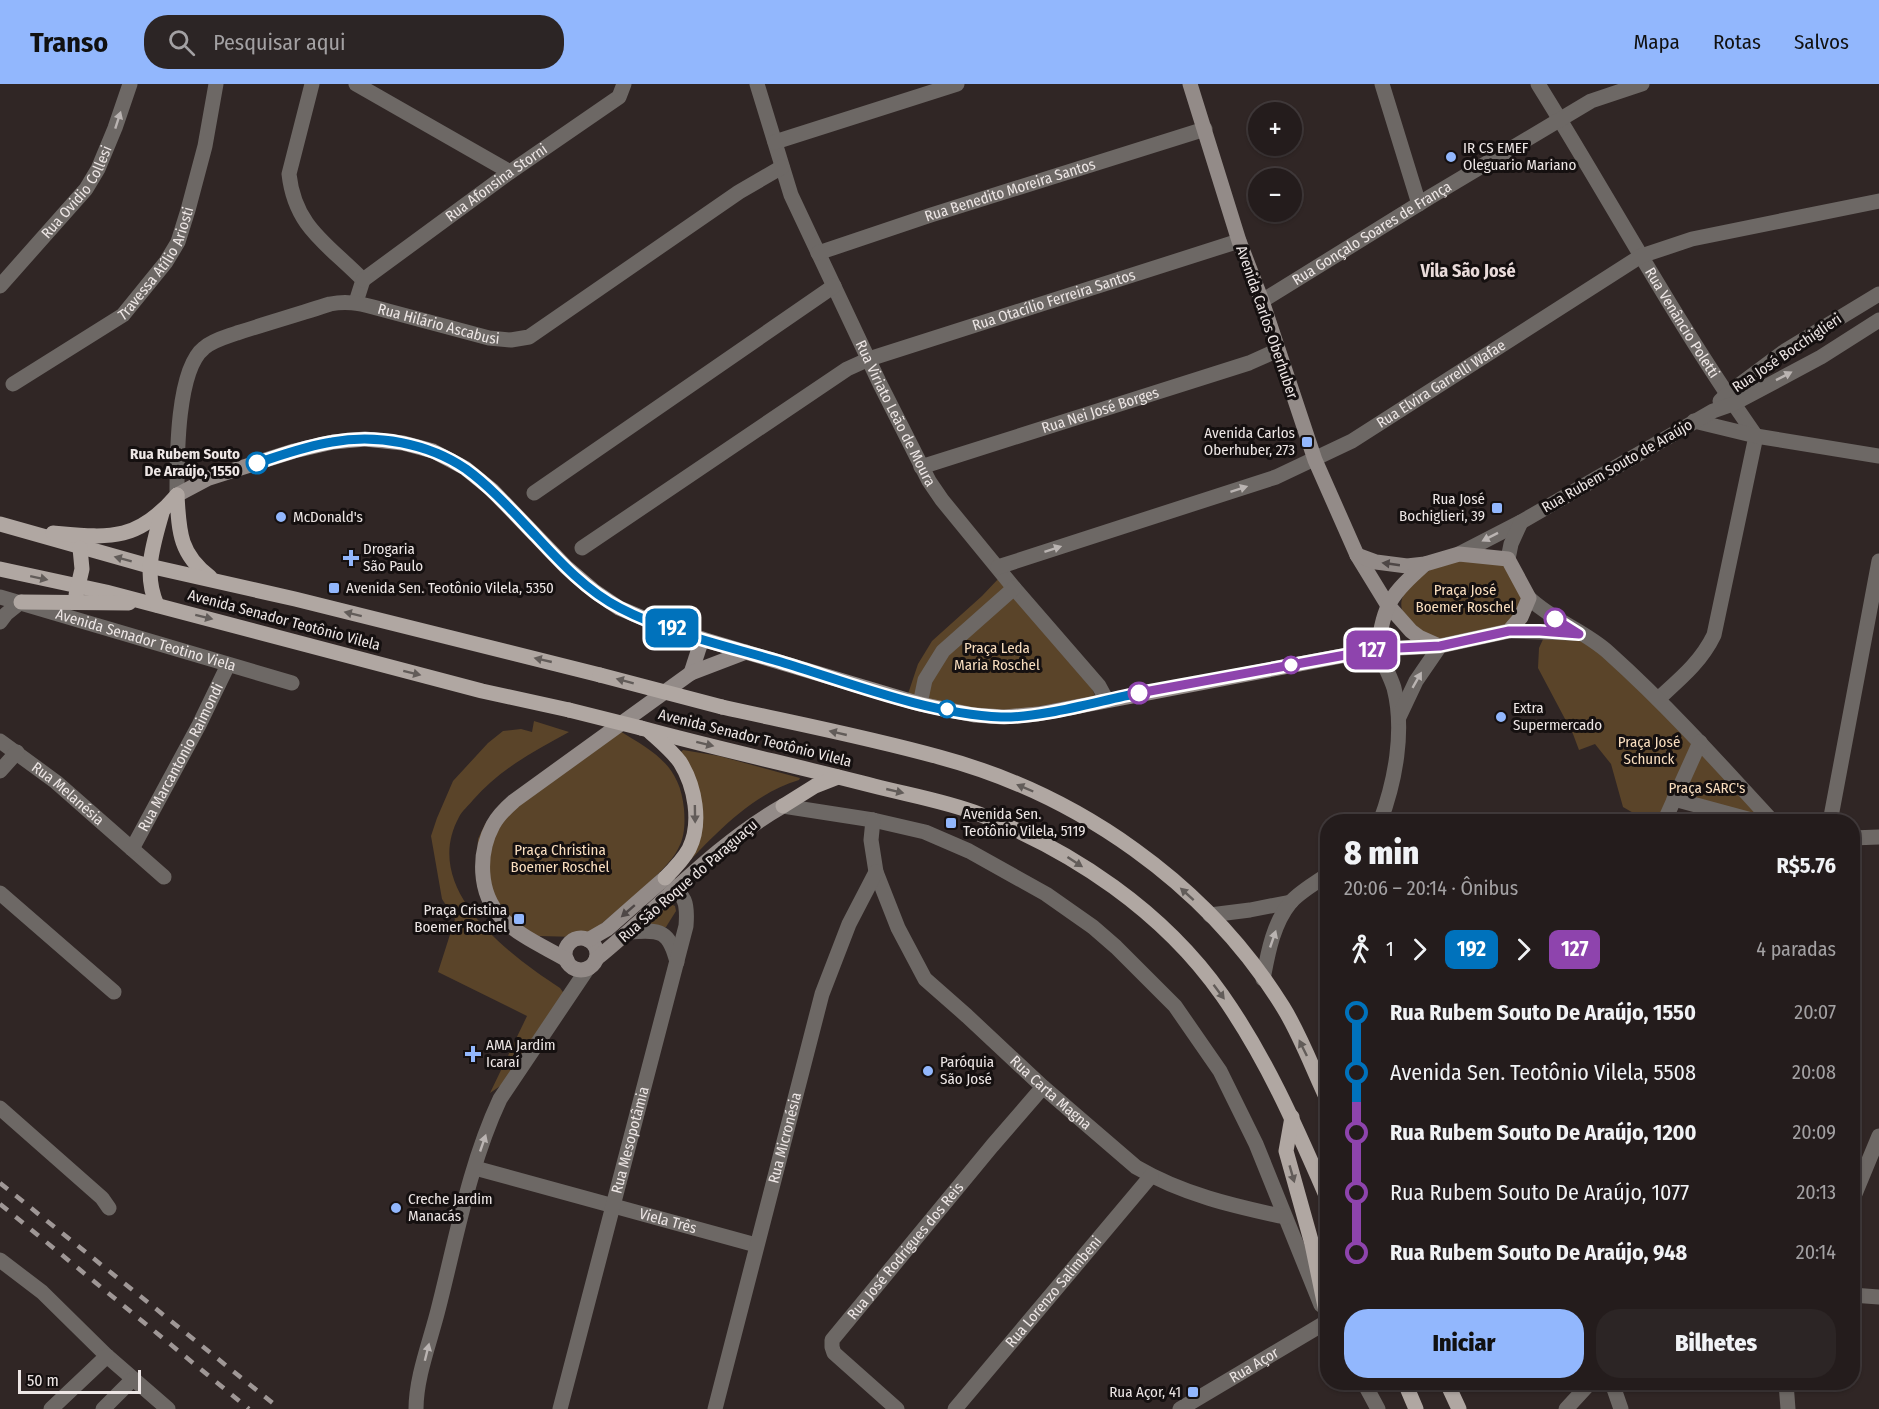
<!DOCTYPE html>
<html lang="pt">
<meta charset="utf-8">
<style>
:root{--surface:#241c1c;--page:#2c2525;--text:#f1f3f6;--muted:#a3a1a3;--line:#413a3b;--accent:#92b7fd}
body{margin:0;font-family:"Fira Sans Condensed",sans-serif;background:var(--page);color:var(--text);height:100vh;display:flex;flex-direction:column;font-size:22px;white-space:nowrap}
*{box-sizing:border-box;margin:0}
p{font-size:20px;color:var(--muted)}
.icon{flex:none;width:33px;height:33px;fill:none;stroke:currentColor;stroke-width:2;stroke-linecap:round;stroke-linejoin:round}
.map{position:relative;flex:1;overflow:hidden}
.panel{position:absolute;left:1320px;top:730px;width:540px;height:576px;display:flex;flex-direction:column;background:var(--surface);border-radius:24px;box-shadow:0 2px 4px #0004,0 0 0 2px var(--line)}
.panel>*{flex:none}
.badge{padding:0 12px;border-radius:9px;font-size:21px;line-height:39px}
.buttons{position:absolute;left:1248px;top:18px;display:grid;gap:12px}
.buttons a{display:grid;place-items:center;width:54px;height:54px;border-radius:50%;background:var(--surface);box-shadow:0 2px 4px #0004,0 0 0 2px var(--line);font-size:30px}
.scale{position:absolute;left:18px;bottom:15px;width:123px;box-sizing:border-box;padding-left:6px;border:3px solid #ede6e5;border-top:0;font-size:16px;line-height:21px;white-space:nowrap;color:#ede6e5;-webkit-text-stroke:4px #151010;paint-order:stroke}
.map>.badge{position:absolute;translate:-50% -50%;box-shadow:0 0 0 3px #fff}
.legs{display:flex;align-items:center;gap:9px;height:66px;padding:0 24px;font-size:20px}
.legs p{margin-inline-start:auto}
.summary{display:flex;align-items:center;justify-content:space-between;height:102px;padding:0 24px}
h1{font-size:33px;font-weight:800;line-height:45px}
.primary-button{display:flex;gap:12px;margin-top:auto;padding:12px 24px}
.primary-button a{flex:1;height:69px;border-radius:24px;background:var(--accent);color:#111;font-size:24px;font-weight:800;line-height:69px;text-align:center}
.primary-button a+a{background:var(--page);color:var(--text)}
ul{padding:0 24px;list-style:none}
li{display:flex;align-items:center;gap:21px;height:60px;font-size:22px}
li i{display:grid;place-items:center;width:9px;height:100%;margin:0 8px;background:currentColor}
li i::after{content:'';width:15px;height:15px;margin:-8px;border:4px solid;border-radius:50%;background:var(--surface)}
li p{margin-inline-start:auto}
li:first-child i{background:linear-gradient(#0000 50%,currentColor 0)}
li:last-child i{background:linear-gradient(currentColor 50%,#0000 0)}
header{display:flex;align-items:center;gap:36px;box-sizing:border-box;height:84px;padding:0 30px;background:var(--accent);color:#111}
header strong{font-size:28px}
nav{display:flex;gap:33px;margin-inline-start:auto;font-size:21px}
.search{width:420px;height:54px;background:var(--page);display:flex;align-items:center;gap:15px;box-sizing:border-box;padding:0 21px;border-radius:24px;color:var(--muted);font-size:22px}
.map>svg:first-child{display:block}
.green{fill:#5a4429}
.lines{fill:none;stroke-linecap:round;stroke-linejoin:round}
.street{stroke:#6d6865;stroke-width:15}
.secondary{stroke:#938b88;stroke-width:15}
.primary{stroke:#b0a7a2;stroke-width:15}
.rail{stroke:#9f9796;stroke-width:4.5;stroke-dasharray:10 10;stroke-linecap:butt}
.primary-bridge{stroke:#b0a7a2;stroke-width:15}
.oneway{fill:#bab4b2}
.oneway2{fill:#625c59}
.oneway3{fill:#4e4746}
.line-1-casing{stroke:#fff;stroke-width:14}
.line-2-casing{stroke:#fff;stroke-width:14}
.line-1{stroke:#0072bc;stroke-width:9}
.line-2{stroke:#8e44ad;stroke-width:9}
.poi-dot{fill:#92b7fd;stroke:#151010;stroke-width:2}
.stop-1-dot{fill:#fff;stroke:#0072bc;stroke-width:3}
.stop-2-dot{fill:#fff;stroke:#8e44ad;stroke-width:3}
.labels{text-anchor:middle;stroke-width:6;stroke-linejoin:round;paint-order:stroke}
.poi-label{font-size:15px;fill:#ede6e5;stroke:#151010;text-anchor:start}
.street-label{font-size:15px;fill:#ede6e5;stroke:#151010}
.stop-label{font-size:15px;font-weight:bold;fill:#ede6e5;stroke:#151010;text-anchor:end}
.park-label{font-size:15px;fill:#f9debf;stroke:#151010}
.quarter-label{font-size:18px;font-weight:bold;fill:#e9dbda;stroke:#151010}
</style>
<header>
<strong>Transo</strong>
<div class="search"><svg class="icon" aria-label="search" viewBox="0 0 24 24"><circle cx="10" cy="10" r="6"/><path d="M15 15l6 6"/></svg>Pesquisar aqui</div>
<nav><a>Mapa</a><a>Rotas</a><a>Salvos</a></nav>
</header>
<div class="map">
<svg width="1879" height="1325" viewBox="0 0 1879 1325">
<rect width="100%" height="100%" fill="#302625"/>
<g class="green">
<path d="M1455 473 1509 480 1524 514 1516 539 1428 557C1421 549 1410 541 1405 532 1388 504 1437 482 1455 473Z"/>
<polygon points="1000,493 1089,596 1095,612 1006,628 962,626 908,610 918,580 932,557 982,512"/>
<polygon points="1545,551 1575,551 1588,557 1697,660 1660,738 1649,738 1623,723 1611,680 1595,660 1579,666 1573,650 1538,584 1539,564"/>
<path d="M534 637 569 648C534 667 500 685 473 716 469 721 462 727 459 733 420 805 508 870 560 904L565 911 503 1000 490 1009 527 932 438 888 455 835 442 815 431 752 437 734 453 697 488 659 503 647 521 645 532 648Z"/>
<path d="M620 647C654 668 680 681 684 725 685 738 685 753 678 765 666 789 614 828 592 848L577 853 539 852 517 843 500 831 477 773 478 755 485 740 505 720Z"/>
<polygon points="1701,663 1771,738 1673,721"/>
<path d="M683 666 719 672 800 694 799 696C748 711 710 756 675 792L697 747 681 668Z"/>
<polygon points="668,819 675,822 676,827 666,843 660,845 650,841 649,837"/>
</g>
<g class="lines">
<g class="street">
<path d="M312 0 289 90C295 144 328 160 363 196L356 218"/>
<polyline points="356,0 510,88"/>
<path id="s1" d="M757 0 791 111 880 300 929 397 942 416 1014 504 1099 602 1106 615"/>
<polyline points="1382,0 1419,120"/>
<path id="s2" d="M1538 0C1611 117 1676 239 1756 352L1714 551C1701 578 1680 595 1658 615"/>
<polyline points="775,58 957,0"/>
<path id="s3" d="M818 169 931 131 1205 45"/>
<path id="s4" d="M363 196 510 88 619 13 624 0"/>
<path id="s5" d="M0 202 86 105 98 85 115 44 130 0"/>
<path id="s6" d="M1262 217 1430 113 1591 17 1642 0"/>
<path id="s7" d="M13 300 123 231 166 178 178 158 188 126 205 62 216 0"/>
<polyline points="1720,317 1727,310 1785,267 1879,210"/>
<polyline points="1694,337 1756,352 1879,372"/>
<path id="s8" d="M921 383 1249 279 1278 266"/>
<polyline points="534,409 834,202"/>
<path id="s9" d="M177 411C177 377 176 286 204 264 213 256 226 253 237 249 268 239 299 230 330 220 346 217 358 219 373 223L489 254 511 256 529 253 739 108 782 83"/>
<path id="s10" d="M582 464 847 285 869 275 1239 157"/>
<polyline points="1459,470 1521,438 1713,327 1733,320 1821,273 1879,236"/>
<polyline points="1508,475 1511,460 1521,438"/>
<path id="s11" d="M998 483 1276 393 1352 357 1641 172 1692 155 1879 117"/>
<path id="s12" d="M0 513 292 599"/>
<path d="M1529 514C1553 537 1585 547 1609 569 1668 622 1720 680 1773 738"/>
<polyline points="0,538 6,530 21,518"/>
<polyline points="1509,547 1573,549"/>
<path d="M1378 565C1382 578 1390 591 1394 604 1405 647 1395 698 1380 738"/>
<polyline points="920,620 925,596 943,567 1014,504"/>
<polyline points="1399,633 1416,597 1440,562"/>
<path id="s13" d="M0 657 56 698 164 793"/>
<polyline points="0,687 17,668"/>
<polyline points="1674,715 1759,738"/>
<polyline points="783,722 873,736 925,748 969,767 1046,810 1093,843 1116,863 1175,922 1220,987 1256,1060 1321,1221"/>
<path id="s14" d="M873 736 871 756 876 788 898 844 925 895 967 932 1043 1003 1136 1083C1182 1110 1233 1122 1285 1133"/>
<polyline points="1664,738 1700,658"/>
<polyline points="1830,738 1879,477"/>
<polyline points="1852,754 1879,753"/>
<path id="s15" d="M132 765 199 641 228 581"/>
<polyline points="0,809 114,908"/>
<polyline points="1210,831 1250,826 1291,818"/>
<path d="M630 848C661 845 669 847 677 878"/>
<path d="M1263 895C1268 869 1273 840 1290 819 1299 808 1316 799 1328 790"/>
<polyline points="0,1024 102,1114 109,1124"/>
<path id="s16" d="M475 1084 756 1161"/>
<polyline points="1852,1117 1879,1052"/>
<polyline points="0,1176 42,1208 107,1272 168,1325"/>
<polyline points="1852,1211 1879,1213"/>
<polyline points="1364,1299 1378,1325"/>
<polyline points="1612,1299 1621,1325"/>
<polyline points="1786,1299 1788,1325"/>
<polyline points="51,1325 107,1272"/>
<polyline points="103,1325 132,1296"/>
<path d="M416 1325C416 1293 430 1258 438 1226 456 1156 469 1081 500 1015L588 884"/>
<path id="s17" d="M560 1325 686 842C688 817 685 813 667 797"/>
<path id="s18" d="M715 1325 822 910 849 840 876 788"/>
<path id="s19" d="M897 1325 834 1269 832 1263V1256L992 1062 1043 1003"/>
<path id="s20" d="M955 1325 1151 1092"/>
<path id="s21" d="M1180 1325 1328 1237"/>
<polyline points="1566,1325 1590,1299"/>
</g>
<g class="secondary">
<polyline points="1190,0 1239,157 1262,217 1315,376 1357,471 1387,520 1411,547 1419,553 1437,561"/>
<polyline points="177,411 209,394 294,367 333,358 365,355 403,359 433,367 465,384 492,406 566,483 594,507 619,524 643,534 702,555 920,620 974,631 1004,633 1038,630 1378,565 1440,562 1509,547 1521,533 1529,514 1508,475 1459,470 1425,480 1407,482 1376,478 1357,471"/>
<path d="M1378 565C1383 519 1392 510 1425 480"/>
<polyline points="691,589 702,555"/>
<circle cx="581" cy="870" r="16"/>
<polyline points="588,856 607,845 665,794"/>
<path d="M596 875C658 825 713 762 783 722"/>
<path d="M567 876C545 863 518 852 501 833 478 809 478 769 493 741 498 732 506 724 514 717L691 589 746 568"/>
</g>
<g class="primary">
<path d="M177 411C179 447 179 470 210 493"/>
<polyline points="0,440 149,482 295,515 600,591"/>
<path d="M53 449C110 454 137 458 177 411"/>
<polyline points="0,485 106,508 482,607 569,626"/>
<polyline points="76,511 82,485 80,464"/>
<polyline points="21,518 129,519"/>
<path d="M157 521C143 490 153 461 162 429"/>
<path d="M722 623C794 639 867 653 939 673 1078 710 1207 800 1283 923 1301 952 1313 986 1328 1017"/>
<path d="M641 644C718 665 797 682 874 702 909 711 945 717 979 730 1073 767 1163 827 1222 911 1267 975 1297 1045 1328 1116"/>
<path d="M650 648C660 657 672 667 680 678 695 702 702 739 689 765 683 776 674 785 665 794"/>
<polyline points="783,722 815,702 838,693"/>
<polyline points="1292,1033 1286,1067 1312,1160 1328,1237"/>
<polyline points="1405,1299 1416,1325"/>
<polyline points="1447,1299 1459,1325"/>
</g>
<g class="rail">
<polyline points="0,1099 280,1325"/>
<polyline points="0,1120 249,1325"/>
</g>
<g class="primary-bridge">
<polyline points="600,591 722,623"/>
<polyline points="569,626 641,644"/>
</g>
</g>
<defs><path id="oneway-solid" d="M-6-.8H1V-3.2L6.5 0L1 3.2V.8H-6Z" transform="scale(1.5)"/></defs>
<g class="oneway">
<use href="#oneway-solid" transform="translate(118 36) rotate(-72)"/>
<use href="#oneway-solid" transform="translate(1784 292) rotate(-27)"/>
<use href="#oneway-solid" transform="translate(1239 405) rotate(-18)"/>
<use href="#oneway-solid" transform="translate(1490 453) rotate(153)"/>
<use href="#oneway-solid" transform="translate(1053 465) rotate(-18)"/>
<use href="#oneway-solid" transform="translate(1417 596) rotate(-60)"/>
<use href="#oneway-solid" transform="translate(1273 855) rotate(-71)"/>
<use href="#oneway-solid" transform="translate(483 1059) rotate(-71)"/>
<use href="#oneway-solid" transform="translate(427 1268) rotate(-76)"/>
</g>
<g class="oneway2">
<use href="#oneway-solid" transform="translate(123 475) rotate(-165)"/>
<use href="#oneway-solid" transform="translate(39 494) rotate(12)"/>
<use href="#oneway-solid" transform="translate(353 530) rotate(-166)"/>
<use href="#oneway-solid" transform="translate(204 533) rotate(14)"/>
<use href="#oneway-solid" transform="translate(543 576) rotate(-167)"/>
<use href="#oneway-solid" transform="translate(412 589) rotate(14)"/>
<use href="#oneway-solid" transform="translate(625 597) rotate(-165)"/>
<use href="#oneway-solid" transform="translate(838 649) rotate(-167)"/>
<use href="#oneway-solid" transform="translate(705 660) rotate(14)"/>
<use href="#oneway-solid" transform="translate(1025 704) rotate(-157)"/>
<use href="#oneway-solid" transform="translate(895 707) rotate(13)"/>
<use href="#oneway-solid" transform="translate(695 730) rotate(89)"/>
<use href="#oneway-solid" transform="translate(1075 778) rotate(33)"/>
<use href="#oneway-solid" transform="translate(1187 810) rotate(-138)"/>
<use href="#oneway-solid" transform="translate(1219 908) rotate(53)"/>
<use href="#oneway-solid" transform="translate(1303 964) rotate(-116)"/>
<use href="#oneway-solid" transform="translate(1292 1090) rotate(74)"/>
</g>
<g class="oneway3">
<use href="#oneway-solid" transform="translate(1391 480) rotate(-172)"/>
<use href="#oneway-solid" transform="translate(628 827) rotate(139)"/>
</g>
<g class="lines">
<defs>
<path id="line-1" d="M257 379C282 371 306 362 332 358 377 350 428 359 466 385 492 404 514 429 536 452 561 479 587 507 620 524 670 550 727 562 781 578 850 599 929 630 1001 633 1042 634 1098 617 1139 609"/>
<polyline id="line-2" points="1139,609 1378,565 1440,562 1509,547 1540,547 1579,550 1555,535"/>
</defs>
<use href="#line-1" class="line-1-casing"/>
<use href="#line-2" class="line-2-casing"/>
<use href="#line-1" class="line-1"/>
<use href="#line-2" class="line-2"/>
</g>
<g class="poi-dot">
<circle cx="1451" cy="73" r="6"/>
<rect x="1301" y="352" width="12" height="12" rx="3"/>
<rect x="1491" y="418" width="12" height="12" rx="3"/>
<circle cx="281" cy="433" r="6"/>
<path d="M348 465h6v6h6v6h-6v6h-6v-6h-6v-6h6z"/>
<rect x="328" y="498" width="12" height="12" rx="3"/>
<circle cx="1501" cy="633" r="6"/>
<rect x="945" y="733" width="12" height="12" rx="3"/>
<rect x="513" y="829" width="12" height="12" rx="3"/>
<path d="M470 961h6v6h6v6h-6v6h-6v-6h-6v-6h6z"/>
<circle cx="928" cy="987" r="6"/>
<circle cx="396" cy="1124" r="6"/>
<rect x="1187" y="1302" width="12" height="12" rx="3"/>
</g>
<g class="stop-1-dot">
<circle cx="257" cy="379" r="10"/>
<circle cx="947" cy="625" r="8"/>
</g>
<g class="stop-2-dot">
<circle cx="1555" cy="535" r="10"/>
<circle cx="1291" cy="581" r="8"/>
<circle cx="1139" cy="609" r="10"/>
</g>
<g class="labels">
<g class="poi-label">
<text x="1463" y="69">IR CS EMEF<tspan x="1463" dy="17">Oleguario Mariano</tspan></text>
<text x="1295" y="354" text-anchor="end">Avenida Carlos<tspan x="1295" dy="17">Oberhuber, 273</tspan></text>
<text x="1485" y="420" text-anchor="end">Rua José<tspan x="1485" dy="17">Bochiglieri, 39</tspan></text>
<text x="293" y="438">McDonald's</text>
<text x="363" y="470">Drogaria<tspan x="363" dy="17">São Paulo</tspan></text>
<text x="346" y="509">Avenida Sen. Teotônio Vilela, 5350</text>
<text x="1513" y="629">Extra<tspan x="1513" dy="17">Supermercado</tspan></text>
<text x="963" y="735">Avenida Sen.<tspan x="963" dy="17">Teotônio Vilela, 5119</tspan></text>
<text x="507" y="831" text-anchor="end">Praça Cristina<tspan x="507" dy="17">Boemer Rochel</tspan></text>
<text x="486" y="966">AMA Jardim<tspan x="486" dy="17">Icaraí</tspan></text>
<text x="940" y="983">Paróquia<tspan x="940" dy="17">São José</tspan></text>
<text x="408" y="1120">Creche Jardim<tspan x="408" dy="17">Manacás</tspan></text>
<text x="1181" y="1313" text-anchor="end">Rua Açor, 41</text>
</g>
<g class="street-label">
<text dy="5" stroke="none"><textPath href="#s4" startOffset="165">Rua Afonsina Storni</textPath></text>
<text dy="5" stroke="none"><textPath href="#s3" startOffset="202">Rua Benedito Moreira Santos</textPath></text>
<text dy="5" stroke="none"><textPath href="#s5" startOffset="122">Rua Ovidio Collesi</textPath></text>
<text dy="5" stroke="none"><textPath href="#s6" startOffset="129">Rua Gonçalo Soares de França</textPath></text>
<text dy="5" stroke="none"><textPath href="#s7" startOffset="192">Travessa Atílio Ariosti</textPath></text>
<text dy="5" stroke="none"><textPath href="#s10" startOffset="538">Rua Otacílio Ferreira Santos</textPath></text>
<text transform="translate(1267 238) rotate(71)" y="5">Avenida Carlos Oberhuber</text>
<text dy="5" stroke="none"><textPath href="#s9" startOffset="398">Rua Hilário Ascabusi</textPath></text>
<text dy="5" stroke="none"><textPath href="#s2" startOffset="279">Rua Venâncio Poletti</textPath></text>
<text transform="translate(1787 269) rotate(-34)" y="5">Rua José Bocchiglieri</text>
<text dy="5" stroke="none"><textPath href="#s11" startOffset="482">Rua Elvira Garrelli Wafae</textPath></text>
<text dy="5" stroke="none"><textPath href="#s8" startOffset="188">Rua Nei José Borges</textPath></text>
<text dy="5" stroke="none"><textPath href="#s1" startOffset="358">Rua Viriato Leão de Moura</textPath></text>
<text transform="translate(1617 382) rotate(-30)" y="5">Rua Rubem Souto de Araújo</text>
<text transform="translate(284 536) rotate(15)" y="5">Avenida Senador Teotônio Vilela</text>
<text dy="5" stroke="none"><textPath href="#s12" startOffset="152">Avenida Senador Teotino Viela</textPath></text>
<text transform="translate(755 654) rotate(14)" y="5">Avenida Senador Teotônio Vilela</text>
<text dy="5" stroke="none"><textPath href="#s15" startOffset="104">Rua Marcantonio Raimondi</textPath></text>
<text dy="5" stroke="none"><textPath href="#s13" startOffset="86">Rua Melanésia</textPath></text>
<text transform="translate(688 797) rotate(-41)" y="5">Rua São Roque do Paraguaçu</text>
<text dy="5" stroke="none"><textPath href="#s14" startOffset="340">Rua Carta Magna</textPath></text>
<text dy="5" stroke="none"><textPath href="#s18" startOffset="280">Rua Micronésia</textPath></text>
<text dy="5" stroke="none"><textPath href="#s17" startOffset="278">Rua Mesopotâmia</textPath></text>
<text dy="5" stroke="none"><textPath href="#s16" startOffset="200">Viela Três</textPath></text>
<text dy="5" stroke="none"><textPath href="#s19" startOffset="213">Rua José Rodrigues dos Reis</textPath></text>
<text dy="5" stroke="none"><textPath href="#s20" startOffset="153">Rua Lorenzo Salimbeni</textPath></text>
<text dy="5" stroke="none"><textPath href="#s21" startOffset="86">Rua Açor</textPath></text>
</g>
<g class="stop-label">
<text x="240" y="375">Rua Rubem Souto<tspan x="240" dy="17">De Araújo, 1550</tspan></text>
</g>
<g class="park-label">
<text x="1465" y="511">Praça José<tspan x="1465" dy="17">Boemer Roschel</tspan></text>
<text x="997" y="569">Praça Leda<tspan x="997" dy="17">Maria Roschel</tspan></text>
<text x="1649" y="663">Praça José<tspan x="1649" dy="17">Schunck</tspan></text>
<text x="1707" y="709">Praça SARC's</text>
<text x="560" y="771">Praça Christina<tspan x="560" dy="17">Boemer Roschel</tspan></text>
</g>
<g class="quarter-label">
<text x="1468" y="193">Vila São José</text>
</g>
</g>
</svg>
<div class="buttons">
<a>+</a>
<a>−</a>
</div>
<div class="scale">50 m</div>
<b class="badge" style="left:672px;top:544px;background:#0072bc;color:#fff">192</b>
<b class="badge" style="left:1372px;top:566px;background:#8e44ad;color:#fff">127</b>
<section class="panel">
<div class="summary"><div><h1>8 min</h1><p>20:06 – 20:14 · Ônibus</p></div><b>R$5.76</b></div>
<div class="legs"><svg class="icon" aria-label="walk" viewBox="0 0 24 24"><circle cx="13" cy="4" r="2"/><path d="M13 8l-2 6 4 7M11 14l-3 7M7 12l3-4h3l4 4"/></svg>1<svg class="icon" aria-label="forward" viewBox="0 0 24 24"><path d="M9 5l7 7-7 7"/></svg><b class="badge" style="background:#0072bc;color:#fff">192</b><svg class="icon" aria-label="forward" viewBox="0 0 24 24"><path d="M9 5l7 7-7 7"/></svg><b class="badge" style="background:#8e44ad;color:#fff">127</b><p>4 paradas</p></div>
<ul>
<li><i style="color:#0072bc"></i><b>Rua Rubem Souto De Araújo, 1550</b><p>20:07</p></li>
<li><i style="color:#0072bc"></i><span>Avenida Sen. Teotônio Vilela, 5508</span><p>20:08</p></li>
<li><i style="color:#8e44ad"></i><b>Rua Rubem Souto De Araújo, 1200</b><p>20:09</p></li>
<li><i style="color:#8e44ad"></i><span>Rua Rubem Souto De Araújo, 1077</span><p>20:13</p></li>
<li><i style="color:#8e44ad"></i><b>Rua Rubem Souto De Araújo, 948</b><p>20:14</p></li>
</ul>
<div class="primary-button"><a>Iniciar</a><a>Bilhetes</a></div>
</section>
</div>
